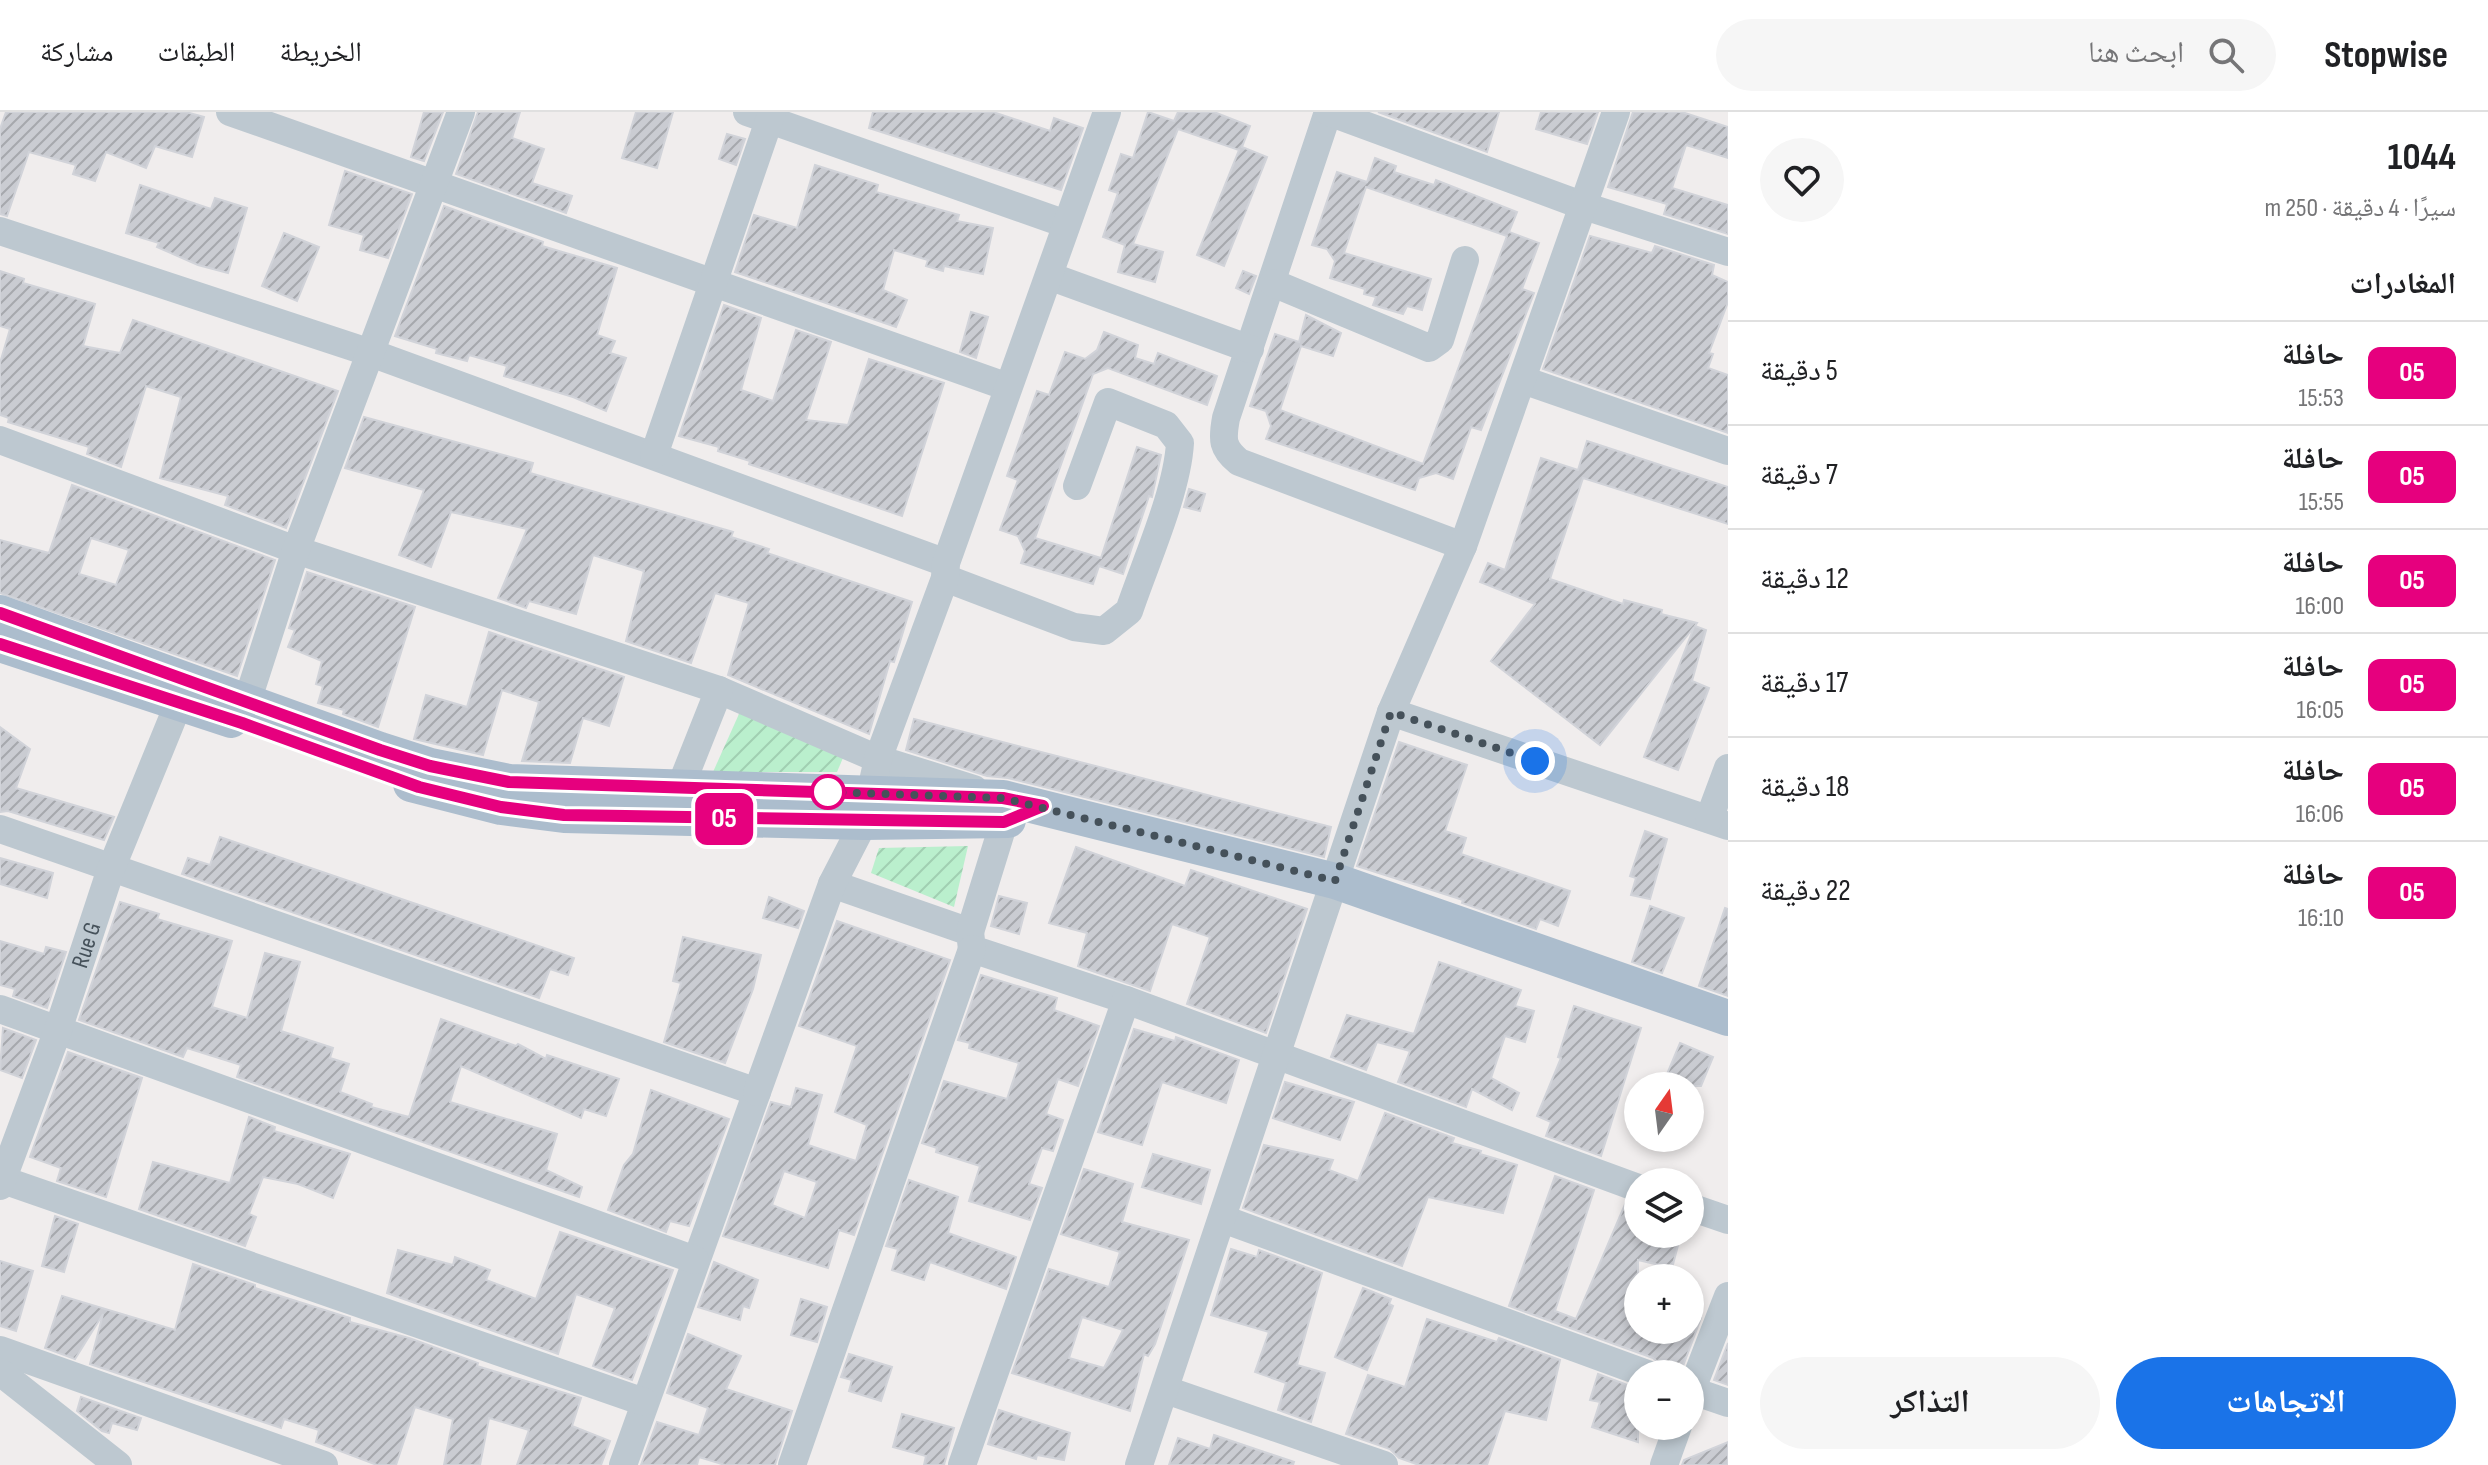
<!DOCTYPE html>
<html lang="ar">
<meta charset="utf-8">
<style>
:root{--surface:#fff;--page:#f6f6f6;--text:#202124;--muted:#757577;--line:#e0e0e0;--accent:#1a73e8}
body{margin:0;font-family:"Sofia Sans Condensed","Noto Naskh Arabic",sans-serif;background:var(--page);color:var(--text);direction:rtl;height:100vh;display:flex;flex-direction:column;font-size:30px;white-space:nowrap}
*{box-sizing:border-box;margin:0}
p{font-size:26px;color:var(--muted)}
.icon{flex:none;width:44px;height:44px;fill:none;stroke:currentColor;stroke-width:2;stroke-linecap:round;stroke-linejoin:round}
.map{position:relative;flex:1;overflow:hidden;direction:ltr}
.drawer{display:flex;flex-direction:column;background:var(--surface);width:760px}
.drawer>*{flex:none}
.badge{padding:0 16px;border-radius:12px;font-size:28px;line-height:52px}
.needle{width:52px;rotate:14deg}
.fabs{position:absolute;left:1624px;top:960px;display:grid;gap:16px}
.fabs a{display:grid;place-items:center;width:80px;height:80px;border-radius:50%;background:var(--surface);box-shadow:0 4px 12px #0003;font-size:40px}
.you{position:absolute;width:40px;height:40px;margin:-20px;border:6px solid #fff;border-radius:50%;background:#1a73e8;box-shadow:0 0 0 12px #1a73e833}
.map>.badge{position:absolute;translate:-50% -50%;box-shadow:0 0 0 4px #fff}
h2{padding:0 32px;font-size:30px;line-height:72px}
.round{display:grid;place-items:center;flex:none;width:84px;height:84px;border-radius:42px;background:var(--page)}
.head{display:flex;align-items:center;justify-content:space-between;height:136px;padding:0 32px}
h1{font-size:38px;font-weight:700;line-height:60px}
.primary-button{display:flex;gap:16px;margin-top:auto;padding:16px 32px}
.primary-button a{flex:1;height:92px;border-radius:48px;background:var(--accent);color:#fff;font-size:32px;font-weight:700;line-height:92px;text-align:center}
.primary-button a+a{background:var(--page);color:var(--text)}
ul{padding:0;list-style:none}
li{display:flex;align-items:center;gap:24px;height:104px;padding:0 32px;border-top:2px solid var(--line)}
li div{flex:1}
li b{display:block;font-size:30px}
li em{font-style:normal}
li .badge{min-width:88px;font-weight:700;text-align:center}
header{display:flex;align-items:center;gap:48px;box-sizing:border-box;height:112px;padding:0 40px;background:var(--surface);border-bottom:2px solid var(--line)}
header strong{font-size:38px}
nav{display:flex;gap:44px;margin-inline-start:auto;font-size:28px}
.search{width:560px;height:72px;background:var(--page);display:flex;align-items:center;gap:20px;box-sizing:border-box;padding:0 28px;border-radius:44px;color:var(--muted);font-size:30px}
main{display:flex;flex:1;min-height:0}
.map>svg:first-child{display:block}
.garden{fill:url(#garden-furrows)}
.building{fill:url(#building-hatch);stroke:#d1d3d9;stroke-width:2;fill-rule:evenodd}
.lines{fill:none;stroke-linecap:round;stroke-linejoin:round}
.minor{stroke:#bdc8d0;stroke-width:28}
.major{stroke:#acbdcd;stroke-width:36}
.line-casing{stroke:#fff;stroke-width:18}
.line{stroke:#e6007e;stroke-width:12}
.walk{stroke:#45515a;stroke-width:8;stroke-dasharray:0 14.4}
.stop-dot{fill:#fff;stroke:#e6007e;stroke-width:4}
.labels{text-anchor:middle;stroke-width:6;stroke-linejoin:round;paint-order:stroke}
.street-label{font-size:24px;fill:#45515a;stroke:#fff}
</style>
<header>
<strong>Stopwise</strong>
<div class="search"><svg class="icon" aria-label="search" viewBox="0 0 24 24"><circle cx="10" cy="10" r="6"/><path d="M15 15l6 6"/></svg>ابحث هنا</div>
<nav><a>الخريطة</a><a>الطبقات</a><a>مشاركة</a></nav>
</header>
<main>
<section class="drawer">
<div class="head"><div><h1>1044</h1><p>سيرًا · 4 دقيقة · 250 m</p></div><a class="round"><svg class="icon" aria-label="heart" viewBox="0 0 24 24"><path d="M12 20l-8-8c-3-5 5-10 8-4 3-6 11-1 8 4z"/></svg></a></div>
<h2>المغادرات</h2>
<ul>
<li><span class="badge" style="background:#e6007e;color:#fff">05</span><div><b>حافلة</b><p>15:53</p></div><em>5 دقيقة</em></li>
<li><span class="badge" style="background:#e6007e;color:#fff">05</span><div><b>حافلة</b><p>15:55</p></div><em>7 دقيقة</em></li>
<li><span class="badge" style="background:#e6007e;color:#fff">05</span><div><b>حافلة</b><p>16:00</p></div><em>12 دقيقة</em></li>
<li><span class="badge" style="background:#e6007e;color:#fff">05</span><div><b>حافلة</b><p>16:05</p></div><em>17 دقيقة</em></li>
<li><span class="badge" style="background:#e6007e;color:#fff">05</span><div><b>حافلة</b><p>16:06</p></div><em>18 دقيقة</em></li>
<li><span class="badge" style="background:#e6007e;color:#fff">05</span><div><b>حافلة</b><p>16:10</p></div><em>22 دقيقة</em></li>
</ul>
<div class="primary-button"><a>الاتجاهات</a><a>التذاكر</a></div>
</section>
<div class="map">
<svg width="1728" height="1353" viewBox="0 0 1728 1353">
<defs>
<pattern id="garden-furrows" width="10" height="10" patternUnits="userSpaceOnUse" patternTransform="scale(2)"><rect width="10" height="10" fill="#baefcd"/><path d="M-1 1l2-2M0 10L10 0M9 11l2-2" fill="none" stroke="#a1cfb2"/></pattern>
<pattern id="building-hatch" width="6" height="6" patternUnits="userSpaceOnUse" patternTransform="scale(2)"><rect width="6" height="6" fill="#caccd2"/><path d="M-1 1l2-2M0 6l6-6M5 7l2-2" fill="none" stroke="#a6a8ad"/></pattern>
</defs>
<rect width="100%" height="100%" fill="#f0eded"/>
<g class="garden">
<polygon points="743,593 849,632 837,660 713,660"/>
<polygon points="968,734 954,795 871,761 879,736"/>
</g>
<g class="building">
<polygon points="6,0 186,0 204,5 192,45 155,34 146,56 106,40 95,69 73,62 76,53 29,40 7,104 0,102 0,17"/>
<polygon points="424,0 443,0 424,49 411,45"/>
<polygon points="478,0 520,0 512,26 544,37 532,71 572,84 566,101 456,62"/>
<polygon points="636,0 673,0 657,56 622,46"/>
<polygon points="873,0 993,0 1050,19 1054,6 1083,16 1061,78 869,16"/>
<polygon points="1148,0 1174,9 1178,0 1214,0 1250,14 1242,35 1267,45 1224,154 1197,143 1239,38 1178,17 1133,132 1163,140 1155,170 1118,160 1125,133 1103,125 1118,81 1109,78 1121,42 1133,46"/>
<polygon points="1378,0 1499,0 1487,40"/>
<polygon points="1541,0 1598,0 1587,32 1536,17"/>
<polygon points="1633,0 1682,0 1728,15 1728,46 1686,33 1672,76 1728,93 1728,122 1664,102 1667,92 1608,75"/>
<polygon points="727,22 745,27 736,53 719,47"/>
<polygon points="1375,46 1396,54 1394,60 1434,73 1436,68 1517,100 1509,120 1539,131 1522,177 1534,181 1481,318 1471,315 1453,367 1436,361 1419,366 1415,378 1266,327 1271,314 1266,299 1250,294 1275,222 1299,230 1306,203 1341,221 1333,244 1301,234 1280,298 1423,352 1507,124 1366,75 1344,141 1431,167 1422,198 1407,194 1403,202 1373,193 1376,185 1364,182 1365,177 1330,166 1335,149 1327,137 1312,133 1337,60 1367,70"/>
<polygon points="815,53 878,73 876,80 959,103 957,109 993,116 983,162 944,154 943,159 926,154 928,148 894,138 883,178 907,188 896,215 735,160 754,103 797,116"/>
<polygon points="345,59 412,82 388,146 360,138 364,123 329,113"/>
<polygon points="140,73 211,97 215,86 247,96 228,161 198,153 157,135 159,131 126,121"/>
<polygon points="444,94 543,130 542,134 617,156 597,223 615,229 610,241 626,246 606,299 573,285 504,264 507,254 469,243 467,249 436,241 437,237 395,224"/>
<polygon points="284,121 319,135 297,189 262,174"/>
<polygon points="1590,124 1652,141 1655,134 1714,153 1712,163 1728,170 1728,190 1709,241 1713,242 1708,256 1728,263 1728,321 1543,257"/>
<polygon points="0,159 24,167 23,171 95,192 83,234 120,241 133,208 338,279 286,416 225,393 228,384 160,366 181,285 146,274 121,355 87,342 89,335 8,310 9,306 0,303 0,251 10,217 0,214"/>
<polygon points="1243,159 1256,164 1249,182 1236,176"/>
<polygon points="724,193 761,206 741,278 773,289 796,218 831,230 806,308 848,313 869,247 944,271 902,404 749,352 750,349 718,339 719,335 679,324"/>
<polygon points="971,200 988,205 976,246 960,240"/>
<polygon points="1104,220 1138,233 1135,246 1154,252 1158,241 1217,264 1207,293 1108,256 1093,262 1035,426 1101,446 1137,335 1161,343 1152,385 1149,384 1123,462 1099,454 1093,472 1021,451 1025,439 1018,424 1000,418 1018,368 1007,364 1037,279 1049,283 1065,240 1085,247 1097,238"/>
<polygon points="364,305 533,351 530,361 733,420 731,425 769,437 767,441 912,490 894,550 890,549 869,622 728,563 749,491 715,481 691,551 626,529 644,459 593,443 576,502 529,489 526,496 498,486 527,417 451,400 431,455 399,443 424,378 345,356"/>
<polygon points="1587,329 1728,375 1728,412 1583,366 1550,467 1623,492 1624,488 1662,498 1661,502 1697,511 1695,514 1706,518 1692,569 1709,576 1678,658 1644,645 1694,515 1600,633 1491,549 1535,492 1480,470 1488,451 1505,458 1541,346 1578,358"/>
<path d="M72 373 275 448 237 564 0 481V428L49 441ZM91 426 129 438 116 473 79 462Z"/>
<polygon points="1189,377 1205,382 1200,399 1184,395"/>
<polygon points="307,460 415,495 378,615 343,602 344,598 318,591 323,574 316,572 322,549 288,535 295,518 289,516"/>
<polygon points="489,520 624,565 609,614 583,606 570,651 522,649 539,590 502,578 483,643 414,627 426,583 467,595"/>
<polygon points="914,607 1331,715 1324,745 1008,666 987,664 906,638"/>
<polygon points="0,615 30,637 16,676 114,705 104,728 8,699 0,700"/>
<polygon points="1399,630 1467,653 1445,719 1466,726 1461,742 1570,779 1558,814 1540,807 1536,817 1462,791 1463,788 1357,754"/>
<polygon points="1645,719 1667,727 1650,787 1631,783 1636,766 1630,764"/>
<polygon points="220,725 574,846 568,863 550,857 539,886 182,762 188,746 210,753"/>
<polygon points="1076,735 1185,774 1191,758 1307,797 1266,921 1187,892 1210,825 1172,812 1150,879 1078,854 1087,821 1049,811"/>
<polygon points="0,746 53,761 47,786 0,772"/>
<polygon points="999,784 1027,791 1019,822 991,814"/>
<polygon points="769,785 804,799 798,816 763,806"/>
<polygon points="120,790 159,802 157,807 232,829 212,895 247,906 265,841 300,850 281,919 333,936 330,946 349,952 340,980 372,992 371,995 409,1005 441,907 516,934 518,932 546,947 547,943 619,967 606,1004 584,997 581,1006 461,954 450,990 557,1022 546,1058 582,1075 579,1085 237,965 241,953 187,936 183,945 79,908"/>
<polygon points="1650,794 1684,806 1662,861 1632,850"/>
<polygon points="1725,796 1728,797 1728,884 1699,874"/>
<path d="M837 809 950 848 854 1123 839 1118 828 1156 723 1124 771 990 791 995 796 976 822 983 808 1033 856 1049 867 1013 835 1000 857 934 799 914ZM784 1059 817 1070 805 1106 772 1093Z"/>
<polygon points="683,825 761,843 753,877 725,951 664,930 681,871 673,869"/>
<polygon points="0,829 44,842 46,835 66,840 47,896 13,884 15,877 0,873"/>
<polygon points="1439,850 1521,878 1515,894 1534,899 1525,930 1505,924 1491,966 1519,981 1512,998 1472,977 1466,995 1398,970 1410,939 1377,930 1366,958 1331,945 1347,903 1414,922"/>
<polygon points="981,863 1057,886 1054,898 1099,914 1078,974 1058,967 1046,1002 1063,1008 1053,1039 1042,1036 1029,1072 1042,1076 1030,1108 969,1089 980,1054 936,1040 937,1036 922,1031 944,969 1007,987 1019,951 969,936 970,931 958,928"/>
<polygon points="1574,894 1641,916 1601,1044 1546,1024 1551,1010 1537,1004 1561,946 1558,945"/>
<polygon points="3,916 36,928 22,966 0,958"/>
<polygon points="1134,917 1175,929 1176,925 1239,948 1226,991 1162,970 1142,1033 1098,1020"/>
<polygon points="1680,931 1713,945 1701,974 1662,974"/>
<polygon points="68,940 142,966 106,1085 57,1069 61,1056 30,1045"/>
<polygon points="1285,970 1354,990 1340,1028 1273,1006"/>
<polygon points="651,978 729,1007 689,1114 670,1109 666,1120 608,1098 624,1053 633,1042"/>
<polygon points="1385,1001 1454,1026 1452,1031 1481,1039 1480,1042 1517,1053 1503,1101 1428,1085 1402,1154 1243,1096 1264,1033 1333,1048 1329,1058 1358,1069"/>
<polygon points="249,1005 275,1015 274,1019 350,1042 333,1086 298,1072 263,1065 249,1102 256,1105 245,1134 139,1097 153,1050 230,1071"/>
<polygon points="1153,1042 1210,1058 1201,1092 1142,1075"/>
<path d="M1084 1057 1133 1072 1122 1110 1189 1128 1155 1232 1148 1244 1144 1242 1130 1299 1012 1261 1049 1157 1109 1175 1120 1140 1061 1122ZM1082 1205 1123 1218 1104 1256 1069 1246Z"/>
<polygon points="1555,1064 1594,1078 1555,1199 1576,1207 1626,1090 1638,1093 1638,1122 1681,1122 1672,1156 1638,1148 1638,1218 1690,1218 1690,1203 1701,1206 1680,1262 1664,1261 1660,1252 1653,1246 1509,1194"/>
<polygon points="909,1068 958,1085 948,1121 1016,1145 1006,1177 930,1150 924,1168 892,1158 898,1137 886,1134"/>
<polygon points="55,1104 78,1112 64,1160 42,1154"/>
<polygon points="560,1120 673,1158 632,1268 593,1254 615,1196 576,1182 558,1242 387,1181 398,1138 453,1153 455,1145 490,1158 486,1168 536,1187"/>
<polygon points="1231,1137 1257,1145 1259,1138 1322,1161 1297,1253 1325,1261 1311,1310 1278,1298 1286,1271 1255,1260 1269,1220 1211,1203"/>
<polygon points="0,1149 33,1159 16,1219 0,1214"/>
<polygon points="714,1150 758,1168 749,1196 743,1194 740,1208 698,1195"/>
<polygon points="193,1152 255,1173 255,1176 350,1206 350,1210 409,1226 478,1251 477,1254 581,1286 572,1314 610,1329 601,1353 517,1353 529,1318 489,1306 480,1353 444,1353 453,1307 415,1295 396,1353 377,1353 316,1330 319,1318 284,1307 281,1316 90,1252 103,1202 75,1247 45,1236 62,1184 175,1218"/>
<polygon points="1363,1176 1391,1187 1389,1192 1393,1194 1367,1258 1335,1245"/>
<polygon points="801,1187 827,1195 817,1230 791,1223"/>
<polygon points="1427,1207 1497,1230 1499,1226 1560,1248 1546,1308 1505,1299 1487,1353 1419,1353 1399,1346 1390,1337 1346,1322 1368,1263 1405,1275"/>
<polygon points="688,1222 741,1244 726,1277 792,1299 775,1353 725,1353 699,1345 697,1353 641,1353 657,1310 699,1323 708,1296 667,1281"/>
<polygon points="1728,1231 1728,1273 1714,1268"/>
<polygon points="849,1242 892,1255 881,1289 849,1279 852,1268 841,1265"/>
<polygon points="1598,1262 1638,1277 1638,1330 1592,1315 1600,1290 1590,1288"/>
<polygon points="81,1285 141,1306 137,1318 112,1311 109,1321 102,1319 77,1299"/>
<polygon points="999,1298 1070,1321 1064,1348 1037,1343 1036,1347 988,1332"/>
<polygon points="902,1302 954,1316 944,1353 924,1353 926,1344 893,1335"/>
<polygon points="1214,1323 1294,1350 1293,1353 1169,1353 1178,1326 1210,1337"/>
<polygon points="1728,1330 1728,1353 1682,1353 1684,1348"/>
</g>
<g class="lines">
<g class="minor">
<polyline points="230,0 1008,275"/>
<polyline points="747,0 1066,112"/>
<path d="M1328 0 1226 306C1222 328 1222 336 1239 350L1463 434"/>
<polyline points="1329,0 1584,94 1728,140"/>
<polyline points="0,119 371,241 946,451"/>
<polyline points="1049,164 1250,237"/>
<polyline points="1273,171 1429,236 1440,228 1465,148"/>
<polyline points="1523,268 1728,339"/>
<polyline points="0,328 296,438 719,578 878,647 974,677"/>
<polyline points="654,343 772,0"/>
<path d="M945 466 1074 515 1104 519 1129 499C1145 451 1177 381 1180 331L1166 313 1108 290 1077 374"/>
<polyline points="247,590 296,438 461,0"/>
<polyline points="1391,600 1728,714"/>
<polyline points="680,676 719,578"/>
<polyline points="1709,707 1728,656"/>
<polyline points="0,717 757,980 623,1353"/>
<polyline points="832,772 970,820 972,837 1126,888 1638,1076"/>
<polyline points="970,820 1004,710"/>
<polyline points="0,897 695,1148"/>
<polyline points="757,980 832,772 864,710 878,647 945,466 946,451 1107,0"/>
<polyline points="0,1067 644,1290"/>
<path id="s1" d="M0 1074 58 918 111 757 178 593"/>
<polyline points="1690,1095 1728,1108"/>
<polyline points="1223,1107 1647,1262"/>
<polyline points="0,1238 324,1353"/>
<polyline points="0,1260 118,1353"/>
<polyline points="1166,1278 1384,1353"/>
<polyline points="1690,1278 1728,1291"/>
<polyline points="1690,1282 1728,1184"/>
<polyline points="792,1353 972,837"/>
<polyline points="962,1353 1126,888"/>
<polyline points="1139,1353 1391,600 1463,434 1616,0"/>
<polyline points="1664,1353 1678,1314"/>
</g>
<g class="major">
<polyline points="0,501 380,638 430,654 509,670 1003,686 1335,769 1728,906"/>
<polyline points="0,532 231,608"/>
<polyline points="411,672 501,695 564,703 864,710 1008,708"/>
</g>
</g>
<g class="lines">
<defs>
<polyline id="line" points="0,501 380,638 430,654 509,670 1003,686 1043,694 1004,710 564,703 501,695 419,675 242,611 0,532"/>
</defs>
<use href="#line" class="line-casing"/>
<use href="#line" class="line"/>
<polyline class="walk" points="828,680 1003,686 1335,769 1391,600 1535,649"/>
</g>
<circle class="stop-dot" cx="828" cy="680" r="16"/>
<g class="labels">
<g class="street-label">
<text dy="8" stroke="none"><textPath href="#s1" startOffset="256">Rue G</textPath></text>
</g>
</g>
</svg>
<div class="fabs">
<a><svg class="needle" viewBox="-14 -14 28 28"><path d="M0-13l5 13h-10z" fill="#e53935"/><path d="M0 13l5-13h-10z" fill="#757577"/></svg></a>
<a><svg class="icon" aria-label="layers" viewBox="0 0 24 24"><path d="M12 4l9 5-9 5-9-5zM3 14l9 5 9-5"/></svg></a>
<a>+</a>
<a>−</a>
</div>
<div class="you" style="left:1535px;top:649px"></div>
<b class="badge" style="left:724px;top:707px;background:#e6007e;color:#fff">05</b>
</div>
</main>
